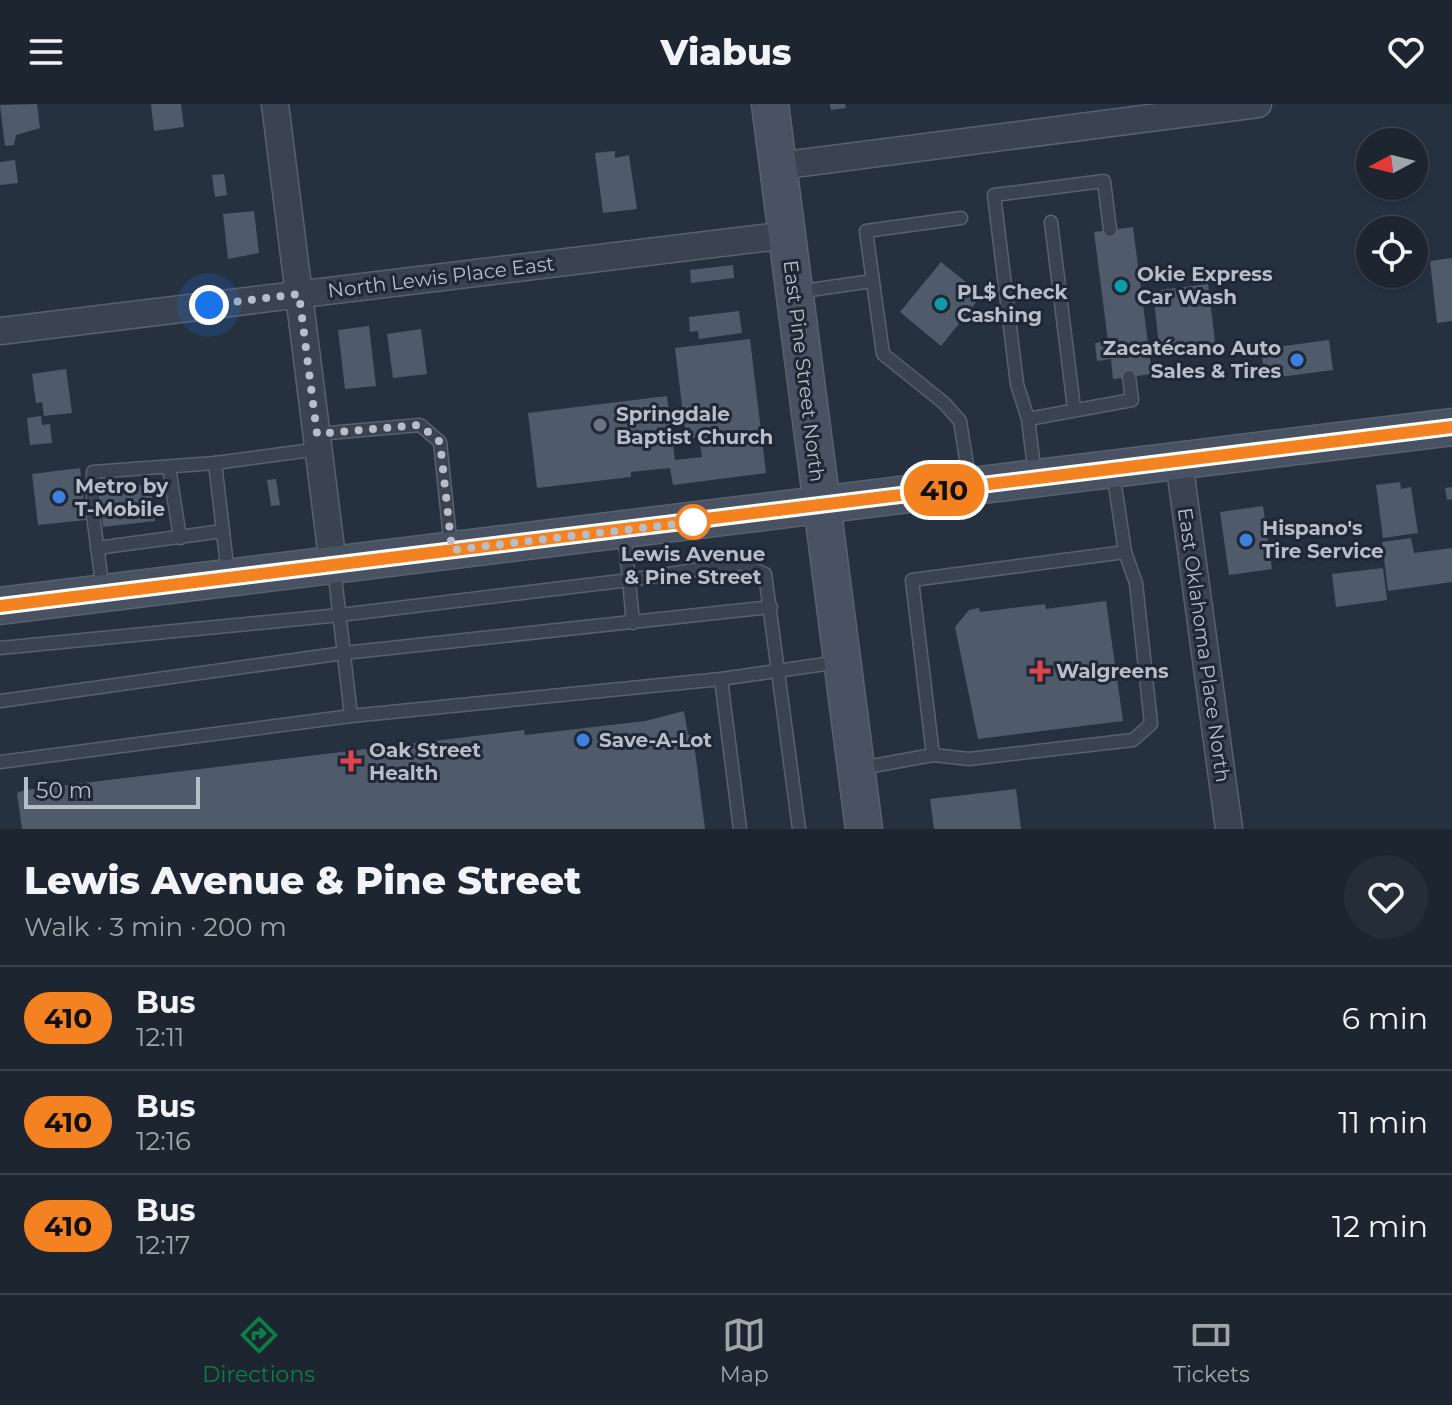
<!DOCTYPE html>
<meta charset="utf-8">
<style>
:root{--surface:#1c2530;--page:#252d38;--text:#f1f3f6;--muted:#a0a5ab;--line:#3a424c;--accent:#0b8043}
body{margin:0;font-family:Montserrat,sans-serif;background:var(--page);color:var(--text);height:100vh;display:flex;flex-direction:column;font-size:30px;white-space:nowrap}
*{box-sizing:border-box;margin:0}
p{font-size:26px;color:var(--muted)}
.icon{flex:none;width:44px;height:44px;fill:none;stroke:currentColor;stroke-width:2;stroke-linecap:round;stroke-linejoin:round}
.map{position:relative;height:725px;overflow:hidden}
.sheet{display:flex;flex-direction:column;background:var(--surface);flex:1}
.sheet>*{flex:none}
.badge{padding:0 16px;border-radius:26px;font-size:28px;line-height:52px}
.needle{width:52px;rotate:263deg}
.tools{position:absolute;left:1356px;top:24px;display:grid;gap:16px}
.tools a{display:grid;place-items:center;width:72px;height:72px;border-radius:50%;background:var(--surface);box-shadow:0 2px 6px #0004,0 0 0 2px var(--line);font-size:40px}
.scale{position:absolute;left:24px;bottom:20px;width:176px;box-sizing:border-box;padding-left:8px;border:4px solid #b6beca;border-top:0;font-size:22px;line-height:28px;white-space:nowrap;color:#b6beca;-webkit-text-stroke:6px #1f2835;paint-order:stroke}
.you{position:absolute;width:40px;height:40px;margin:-20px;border:6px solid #fff;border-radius:50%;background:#1a73e8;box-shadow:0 0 0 12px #1a73e833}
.map>.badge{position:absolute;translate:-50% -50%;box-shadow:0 0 0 4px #fff}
.round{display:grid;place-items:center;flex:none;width:84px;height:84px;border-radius:42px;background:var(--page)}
.summary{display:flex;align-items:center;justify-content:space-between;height:136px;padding:0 24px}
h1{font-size:38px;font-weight:800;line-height:60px}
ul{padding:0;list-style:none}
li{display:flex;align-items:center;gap:24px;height:104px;padding:0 24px;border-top:2px solid var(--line)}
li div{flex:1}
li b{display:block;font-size:30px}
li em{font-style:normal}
li .badge{min-width:88px;font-weight:700;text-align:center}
header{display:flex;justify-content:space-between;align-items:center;height:104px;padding:0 24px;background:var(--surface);font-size:36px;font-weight:800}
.menu{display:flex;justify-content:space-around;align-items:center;height:112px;border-top:2px solid var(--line);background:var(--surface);font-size:22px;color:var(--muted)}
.menu a{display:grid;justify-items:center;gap:4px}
.menu .selected{color:var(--accent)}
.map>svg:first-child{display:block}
.building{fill:#4f5a6b}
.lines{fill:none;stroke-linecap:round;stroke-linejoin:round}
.service-casing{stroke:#58616d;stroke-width:15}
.minor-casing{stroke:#58616d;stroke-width:29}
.secondary-casing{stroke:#58616d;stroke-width:39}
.service{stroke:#3a4350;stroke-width:12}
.minor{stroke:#3a4350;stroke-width:26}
.secondary{stroke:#485262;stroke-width:36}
.line-casing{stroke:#fff;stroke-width:18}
.line{stroke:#f58220;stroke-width:12}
.walk{stroke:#b6beca;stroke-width:8;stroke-dasharray:0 14.4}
.culture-dot{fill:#0f9aa8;stroke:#1f2835;stroke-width:3}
.shop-dot{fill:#3f7fe0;stroke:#1f2835;stroke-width:3}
.worship-dot{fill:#6b7280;stroke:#1f2835;stroke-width:3}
.stop-dot{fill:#fff;stroke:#f58220;stroke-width:4}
.health-dot{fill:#e0444e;stroke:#1f2835;stroke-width:3}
.labels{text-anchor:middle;stroke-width:6;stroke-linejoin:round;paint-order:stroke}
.poi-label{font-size:20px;font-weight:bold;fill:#b6beca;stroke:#1f2835;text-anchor:start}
.street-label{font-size:20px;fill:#b6beca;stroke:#1f2835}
.stop-label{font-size:20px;font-weight:bold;fill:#b6beca;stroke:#1f2835}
</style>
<header><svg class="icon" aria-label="menu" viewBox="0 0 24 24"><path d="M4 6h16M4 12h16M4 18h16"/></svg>Viabus<svg class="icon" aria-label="heart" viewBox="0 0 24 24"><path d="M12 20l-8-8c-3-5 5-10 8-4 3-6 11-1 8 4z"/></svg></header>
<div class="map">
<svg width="1452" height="725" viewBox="0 0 1452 725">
<rect width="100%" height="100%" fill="#263140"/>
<g class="building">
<polygon points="37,0 40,24 16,31 14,41 5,42 0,1"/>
<polygon points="151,0 181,0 184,23 154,27"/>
<polygon points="830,0 845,0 846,4 831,6"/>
<polygon points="615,47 615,54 629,51 637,105 603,109 595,49"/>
<polygon points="15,56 18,79 0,81 0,58"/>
<polygon points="224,70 227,91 215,93 212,71"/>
<polygon points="254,107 259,149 228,155 223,110"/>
<polygon points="1133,123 1152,270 1113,275 1111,255 1097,257 1095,239 1108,237 1094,128"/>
<polygon points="1452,154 1452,217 1437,219 1430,157"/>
<polygon points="941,158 982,191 941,242 900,208"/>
<polygon points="733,161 734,174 691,179 690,166"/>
<polygon points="1208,180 1216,245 1160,251 1153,187"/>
<polygon points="739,207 742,229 699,235 698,227 690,228 689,213"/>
<polygon points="369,222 376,282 345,285 338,226"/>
<polygon points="421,225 427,270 393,274 387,230"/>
<polygon points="750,235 766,369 673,381 670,364 631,368 631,373 537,384 528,309 667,292 675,356 702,353 699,333 686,335 675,244"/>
<polygon points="1329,236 1333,266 1265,275 1261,245"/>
<polygon points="66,265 72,309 44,312 42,298 36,299 32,270"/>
<polygon points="41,312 42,321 50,320 52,339 30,341 27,314"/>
<polygon points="80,364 86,416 38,421 32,370"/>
<polygon points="276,375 280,401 271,402 267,376"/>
<polygon points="1400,378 1401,385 1411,383 1418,429 1383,434 1376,381"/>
<polygon points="150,380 155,417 103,423 99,386"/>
<polygon points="1452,383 1452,395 1447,396 1445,384"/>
<polygon points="1263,402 1272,465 1229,471 1220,408"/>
<polygon points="1411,434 1414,449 1452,444 1452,478 1388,487 1382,438"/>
<polygon points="1383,464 1387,496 1336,503 1332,470"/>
<polygon points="1106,497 1123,617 978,635 955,523 969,506 979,504 980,508 1045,500 1046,505"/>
<polygon points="684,607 688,631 693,631 705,725 22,725 17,689 25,686 524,626 525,631 645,617"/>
<polygon points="1016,685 1021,725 934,725 930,695"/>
</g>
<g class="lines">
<defs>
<g id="service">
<polyline points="961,114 866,127 883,250 944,299 960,317 970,380"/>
<polyline points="1051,118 1074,304"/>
<polyline points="796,188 872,177"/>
<polyline points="1028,315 1132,296 1129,273"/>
<polyline points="317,330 420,321 440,338 451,444"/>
<polyline points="215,359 319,345"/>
<polyline points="169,363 180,434"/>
<polyline points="1035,371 1028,315 1017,280 994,91 1104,77 1110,126"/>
<polyline points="624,429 629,476 741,459 765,470 799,725"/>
<polyline points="97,444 223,427"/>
<polyline points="334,464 351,612"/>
<polyline points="103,487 93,411 93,368 215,359 228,470"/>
<polyline points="0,544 340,511 629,476 633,519"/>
<polyline points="721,575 740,725"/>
<polyline points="0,597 344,549 771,503"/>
<polyline points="933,651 969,655 1133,636 1151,620 1136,479 1125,448"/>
<polyline points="0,658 351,612 721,575 839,558"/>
<polyline points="861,664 933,651 912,476 1125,448 1113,368"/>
</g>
<g id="minor">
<polyline points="275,0 333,461"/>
<polyline points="778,62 1258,0"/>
<polyline points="0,227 787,131"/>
<polyline points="1179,357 1229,725"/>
</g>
<g id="secondary">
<polyline points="770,0 864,725"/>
<polyline points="0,502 1452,323"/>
</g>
</defs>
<use href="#service" class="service-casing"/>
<use href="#minor" class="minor-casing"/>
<use href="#secondary" class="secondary-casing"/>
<use href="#service" class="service"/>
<use href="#minor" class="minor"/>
<use href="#secondary" class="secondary"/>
</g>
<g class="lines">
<defs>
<polyline id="line" points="0,502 1452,323"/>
</defs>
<use href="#line" class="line-casing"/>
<use href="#line" class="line"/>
<polyline class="walk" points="209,201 299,190 317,330 420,321 440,338 452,446 693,418"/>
</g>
<g class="culture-dot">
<circle cx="1121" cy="182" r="8"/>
<circle cx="941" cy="200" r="8"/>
</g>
<g class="shop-dot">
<circle cx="1297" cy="256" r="8"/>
<circle cx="59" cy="393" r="8"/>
<circle cx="1246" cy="436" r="8"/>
<circle cx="583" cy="636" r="8"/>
</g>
<circle class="worship-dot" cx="600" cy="321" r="8"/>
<circle class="stop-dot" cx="693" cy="418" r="16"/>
<g class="health-dot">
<path d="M1036 555h8v8h8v8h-8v8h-8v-8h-8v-8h8z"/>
<path d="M347 645h8v8h8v8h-8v8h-8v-8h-8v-8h8z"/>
</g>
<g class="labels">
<g class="poi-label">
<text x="1137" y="177">Okie Express<tspan x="1137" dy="23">Car Wash</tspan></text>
<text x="957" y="195">PL$ Check<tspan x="957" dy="23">Cashing</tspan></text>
<text x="1281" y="251" text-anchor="end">Zacatécano Auto<tspan x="1281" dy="23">Sales &amp; Tires</tspan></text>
<text x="616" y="317">Springdale<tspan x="616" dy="23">Baptist Church</tspan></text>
<text x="75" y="389">Metro by<tspan x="75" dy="23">T-Mobile</tspan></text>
<text x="1262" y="431">Hispano's<tspan x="1262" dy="23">Tire Service</tspan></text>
<text x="1056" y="574">Walgreens</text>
<text x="599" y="643">Save-A-Lot</text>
<text x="369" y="653">Oak Street<tspan x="369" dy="23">Health</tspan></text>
</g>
<g class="street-label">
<text transform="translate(441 173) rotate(-7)" y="7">North Lewis Place East</text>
<text transform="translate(804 267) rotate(83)" y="7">East Pine Street North</text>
<text transform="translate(1204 541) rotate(82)" y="7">East Oklahoma Place North</text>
</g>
<g class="stop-label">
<text x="693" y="457">Lewis Avenue<tspan x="693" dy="23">&amp; Pine Street</tspan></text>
</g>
</g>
</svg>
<div class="tools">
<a><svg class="needle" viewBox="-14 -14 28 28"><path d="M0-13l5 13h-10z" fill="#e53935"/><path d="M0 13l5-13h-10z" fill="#a0a5ab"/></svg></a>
<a><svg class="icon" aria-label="locate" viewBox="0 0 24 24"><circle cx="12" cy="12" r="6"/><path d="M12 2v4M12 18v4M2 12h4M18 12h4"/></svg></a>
</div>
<div class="scale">50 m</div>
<div class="you" style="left:209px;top:201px"></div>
<b class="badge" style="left:944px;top:386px;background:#f58220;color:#111">410</b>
</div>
<section class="sheet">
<div class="summary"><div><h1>Lewis Avenue &amp; Pine Street</h1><p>Walk · 3 min · 200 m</p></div><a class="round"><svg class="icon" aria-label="heart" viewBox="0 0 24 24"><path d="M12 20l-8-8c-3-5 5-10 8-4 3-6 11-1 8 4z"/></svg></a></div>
<ul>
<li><span class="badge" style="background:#f58220;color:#111">410</span><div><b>Bus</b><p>12:11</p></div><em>6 min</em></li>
<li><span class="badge" style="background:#f58220;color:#111">410</span><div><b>Bus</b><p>12:16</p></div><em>11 min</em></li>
<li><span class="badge" style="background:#f58220;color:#111">410</span><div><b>Bus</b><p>12:17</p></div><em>12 min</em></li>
</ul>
</section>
<nav class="menu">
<a class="selected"><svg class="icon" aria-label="directions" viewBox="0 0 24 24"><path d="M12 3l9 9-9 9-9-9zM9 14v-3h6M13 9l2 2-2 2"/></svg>Directions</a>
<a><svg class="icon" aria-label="map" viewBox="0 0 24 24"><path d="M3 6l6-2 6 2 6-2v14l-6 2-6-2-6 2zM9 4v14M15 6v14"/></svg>Map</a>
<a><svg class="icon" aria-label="tickets" viewBox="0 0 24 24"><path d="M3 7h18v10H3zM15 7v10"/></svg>Tickets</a>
</nav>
